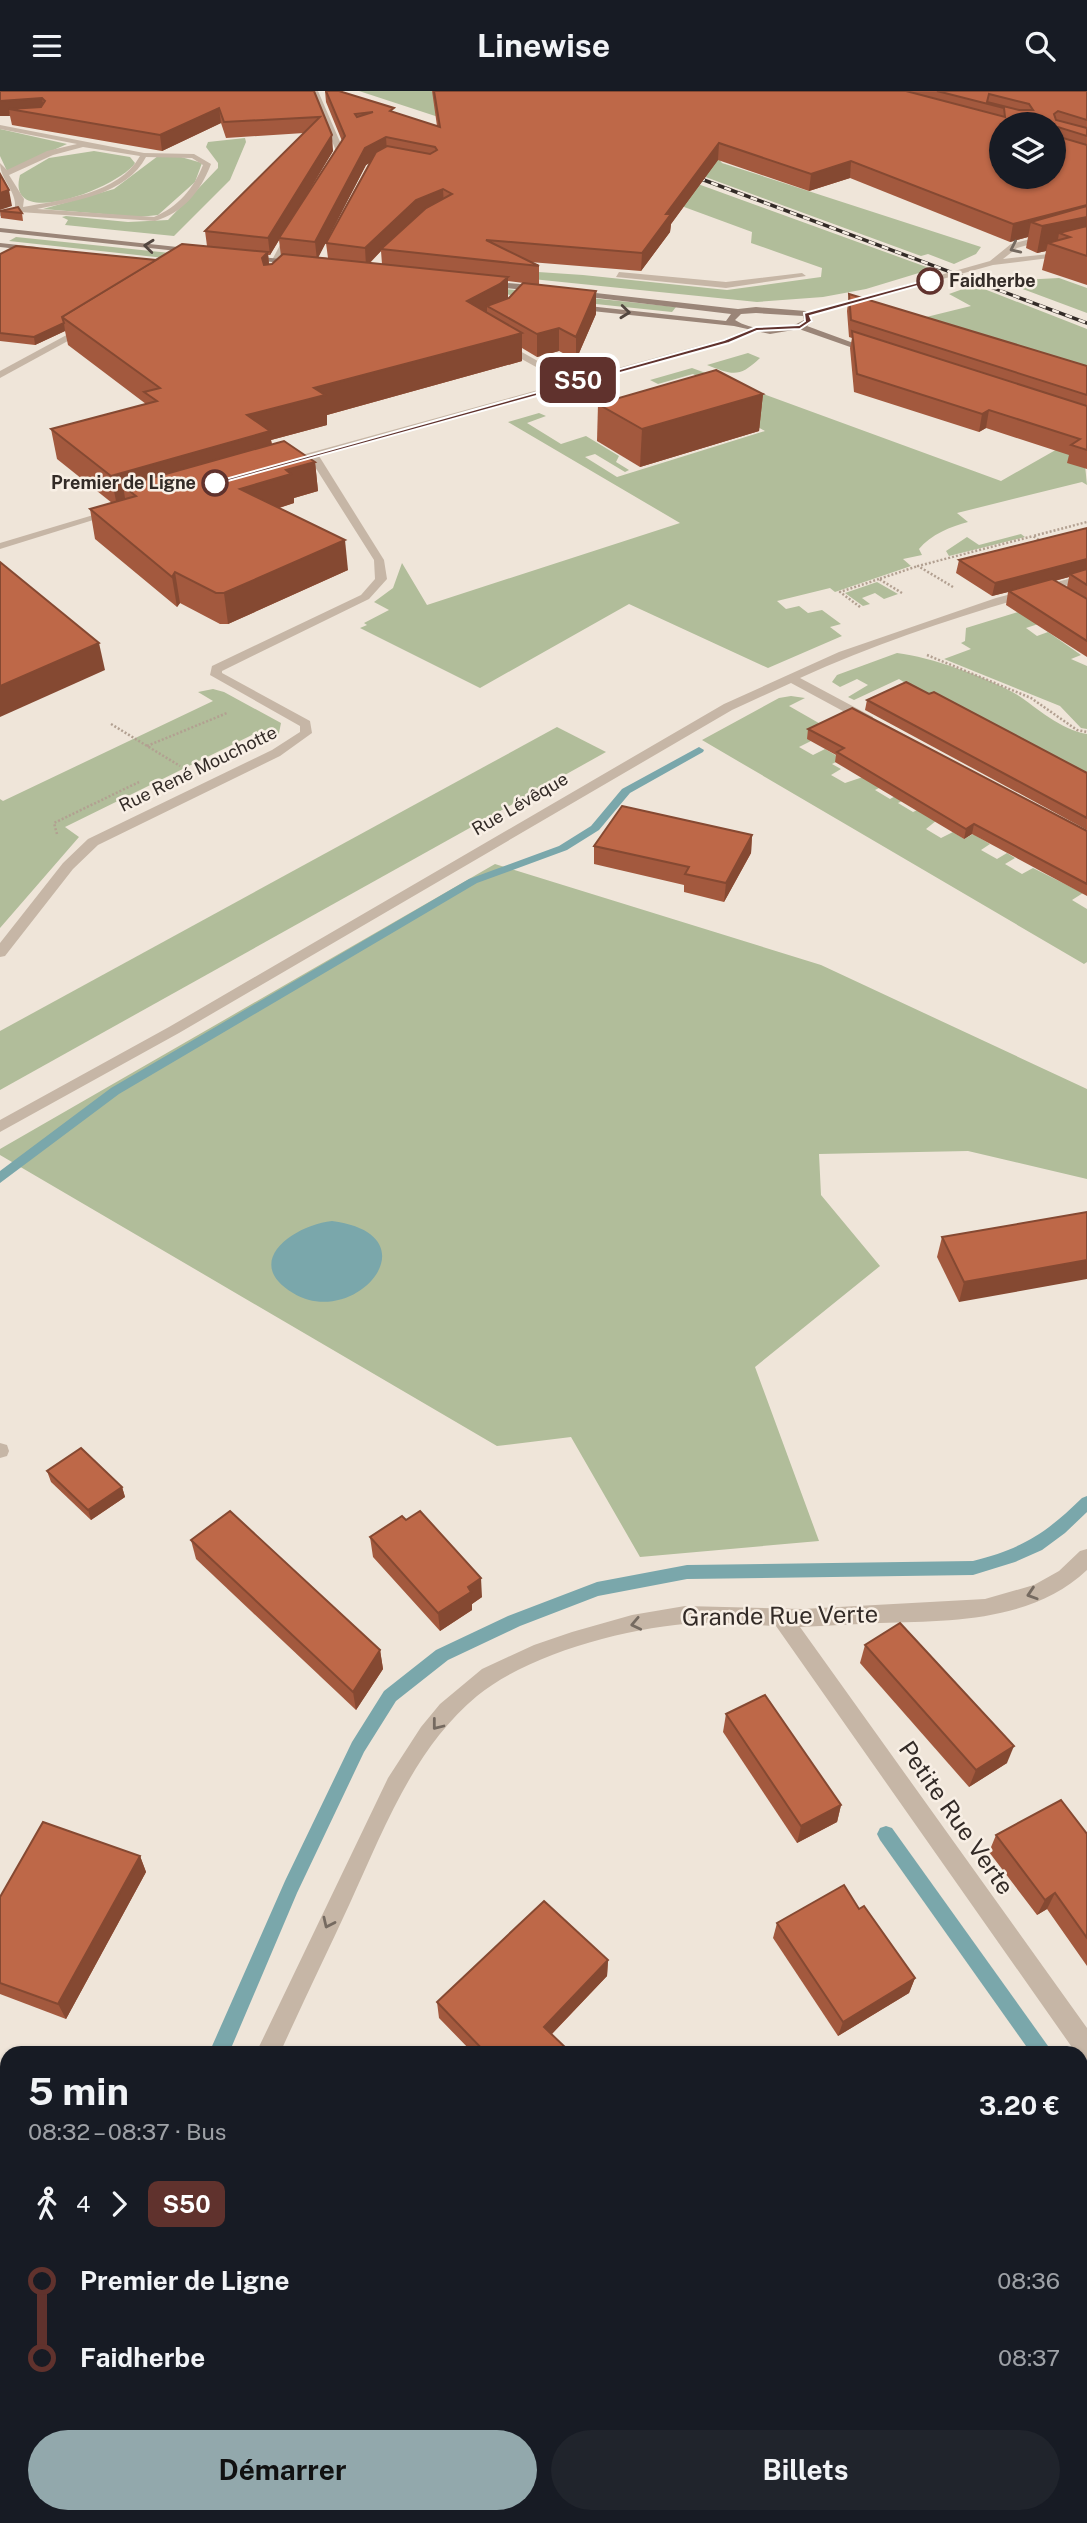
<!DOCTYPE html>
<html lang="fr">
<meta charset="utf-8">
<style>
:root{--surface:#171b24;--page:#20242c;--text:#f1f3f6;--muted:#9ea1a6;--accent:#92a8ac}
body{margin:0;font-family:"Public Sans",sans-serif;background:var(--page);color:var(--text);height:100vh;display:flex;flex-direction:column;font-size:26px;white-space:nowrap}
*{box-sizing:border-box;margin:0}
p{font-size:23px;color:var(--muted)}
.icon{flex:none;width:38px;height:38px;fill:none;stroke:currentColor;stroke-width:2;stroke-linecap:round;stroke-linejoin:round}
.map{position:relative;flex:1;overflow:hidden}
.details{position:absolute;left:0px;top:1955px;width:1088px;height:478px;display:flex;flex-direction:column;background:var(--surface);border-radius:21px 21px 0 0;box-shadow:0 2px 5px #0004}
.details>*{flex:none}
.badge{padding:0 14px;border-radius:10px;font-size:24px;line-height:46px}
.tools{position:absolute;left:989px;top:21px;display:grid;gap:14px}
.tools a{display:grid;place-items:center;width:77px;height:77px;border-radius:50%;background:var(--surface);box-shadow:0 2px 5px #0004;font-size:35px}
.map>.badge{position:absolute;translate:-50% -50%;box-shadow:0 0 0 4px #fff}
.legs{display:flex;align-items:center;gap:10px;height:77px;padding:0 28px;font-size:23px}
.legs p{margin-inline-start:auto}
.head{display:flex;align-items:center;justify-content:space-between;height:119px;padding:0 28px}
h1{font-size:38px;font-weight:700;line-height:52px}
.action{display:flex;gap:14px;margin-top:auto;padding:14px 28px}
.action a{flex:1;height:80px;border-radius:42px;background:var(--accent);color:#111;font-size:28px;font-weight:700;line-height:80px;text-align:center}
.action a+a{background:var(--page);color:var(--text)}
ul{padding:0 28px;list-style:none}
li{display:flex;align-items:center;gap:24px;height:77px;font-size:26px}
li i{display:grid;place-items:center;width:10px;height:100%;margin:0 9px;background:currentColor}
li i::after{content:'';width:18px;height:18px;margin:-9px;border:5px solid;border-radius:50%;background:var(--surface)}
li p{margin-inline-start:auto}
li:first-child i{background:linear-gradient(#0000 50%,currentColor 0)}
li:last-child i{background:linear-gradient(currentColor 50%,#0000 0)}
header{display:flex;justify-content:space-between;align-items:center;height:91px;padding:0 28px;background:var(--surface);font-size:32px;font-weight:700}
.map>svg:first-child{display:block}
.green{fill:#b1bd9a}
.water{fill:#7aa7ab}
.lines{fill:none;stroke-linecap:round;stroke-linejoin:round}
.stream{fill:#7aa7ab;fill-rule:evenodd}
.path{stroke:#b2a091;stroke-width:2.5;stroke-dasharray:2 2;stroke-linecap:butt}
.lane{fill:#c6b6a6;fill-rule:evenodd}
.street{fill:#c6b6a6;fill-rule:evenodd}
.secondary{fill:#9a8578;fill-rule:evenodd}
.rail-casing{stroke:#332b27;stroke-width:3.5}
.rail{stroke:#f8efe5;stroke-width:2.5;stroke-dasharray:7;stroke-linecap:butt}
.wall{fill:#a3593e;fill-rule:evenodd}
.shaded-wall{fill:#854932}
.building{fill:#be6848;stroke:#854932;stroke-width:2;fill-rule:evenodd}
.oneway{stroke:#52463f}
.oneway2{stroke:#756a60}
.line-1{fill:#60322d;stroke:#fff;stroke-width:2}
.stop-1-dot{fill:#fff;stroke:#60322d;stroke-width:3.5}
.labels{text-anchor:middle;stroke-width:5;stroke-linejoin:round;paint-order:stroke}
.far-stop-label{font-size:18px;font-weight:bold;fill:#332b27;stroke:#f8efe5;text-anchor:start}
.far-street-label{font-size:18px;fill:#332b27;stroke:#f8efe5}
.near-street-label{font-size:24px;fill:#332b27;stroke:#f8efe5}
</style>
<header><svg class="icon" aria-label="menu" viewBox="0 0 24 24"><path d="M4 6h16M4 12h16M4 18h16"/></svg>Linewise<svg class="icon" aria-label="search" viewBox="0 0 24 24"><circle cx="10" cy="10" r="6"/><path d="M15 15l6 6"/></svg></header>
<div class="map">
<svg width="1087" height="2432" viewBox="0 0 1087 2432">
<rect width="100%" height="100%" fill="#efe5d9"/>
<g class="green">
<polygon points="359,0 442,0 932,178 866,198 823,206 757,211 416,176 450,175 583,184 727,199 821,186 822,177 751,152 752,141 676,113 689,108"/>
<polygon points="0,38 67,53 7,80 0,65"/>
<polygon points="245,47 246,51 230,89 174,145 65,134 68,129 62,126 66,125 128,131 168,129 218,77 218,72 206,56 208,51"/>
<path d="M94 60 130 66 135 72C121 95 4 142 20 84L49 67Z"/>
<polygon points="158,65 181,66 202,72 195,91 158,124 139,126 43,118 114,98"/>
<polygon points="719,68 722,72 981,156 976,163 954,173 928,163 921,165 700,84"/>
<polygon points="16,146 334,179 329,185 9,150"/>
<polygon points="384,185 676,216 672,221 379,190"/>
<polygon points="1059,187 1087,197 1087,222 1001,190"/>
<polygon points="974,194 1087,238 1087,290 898,233 971,215 949,203"/>
<path d="M748 262 760 267C739 287 733 284 707 274Z"/>
<path d="M692 277 1001 390 1082 344 1087 394 1082 391 957 422 968 431C952 435 930 444 919 458L922 464 903 468 911 475 835 501 830 497 777 510 786 518 799 515 808 522 822 519 841 533 830 536 842 545 768 577 629 513 480 597 360 537 367 534 364 532 389 519 374 511 393 497 402 472 427 514 680 432 508 331 539 322 546 325 527 332 561 353 586 345 619 365 616 371 629 379 625 381 595 363 585 366 617 386 765 340 709 309 730 303 693 283 658 293 650 289Z"/>
<polygon points="1021,443 1025,446 949,465 946,460 967,446 979,454"/>
<polygon points="877,491 898,503 884,508 875,502 862,507 870,513 863,515 845,502"/>
<polygon points="1041,514 1075,521 1026,537 1037,545 1048,541 1081,564 1071,568 1087,575 1087,638 1081,637 1060,615 944,568 971,558 961,552 965,550 966,537"/>
<path d="M897 562C931 566 986 586 1016 603 1039 618 1059 638 1087 643V686L1039 656 1027 662 956 612 945 617 899 588 854 609 848 606 868 594 857 588 840 596 832 591 837 584Z"/>
<polygon points="213,598 224,601 281,632 278,647 262,639 65,736 79,746 0,837 0,708 3,710 213,610 198,601"/>
<polygon points="791,605 805,607 789,615 824,635 811,650 799,656 813,664 825,658 842,668 832,673 841,678 831,684 845,692 869,684 885,694 875,699 890,708 901,702 908,707 898,712 913,721 924,716 942,725 926,738 941,747 953,741 964,748 973,743 990,753 981,759 997,768 1007,762 1015,767 1005,773 1022,783 1033,777 1083,802 1072,809 1087,818 1087,871 1084,873 702,649 779,607"/>
<polygon points="557,636 606,661 0,999 0,940"/>
<polygon points="495,773 821,874 1087,998 1087,1088 968,1060 819,1063 821,1104 880,1175 755,1276 819,1450 640,1466 571,1346 497,1355 0,1064 0,1058"/>
<polygon points="204,2426 293,2426 298,2432 211,2432"/>
</g>
<path class="water" d="M332 1130C437 1144 354 1240 293 1202 241 1171 294 1134 332 1130Z"/>
<g class="lines">
<g class="stream">
<polygon points="699,656 704,659 703,661 630,702 599,739 567,759 477,792 119,1003 0,1092 0,1080 111,997 469,788 559,755 591,735 622,698"/>
<path d="M1087 1405V1421L1065 1442 1042 1459 1015 1471 973 1484 687 1488 598 1505 520 1535 448 1569 396 1610 364 1661 297 1802 229 1962H209L285 1790 352 1651 384 1600 436 1559 508 1525 597 1491 687 1474 973 1470C1023 1457 1045 1443 1082 1407Z"/>
<polygon points="886,1735 892,1737 1053,1962 1031,1962 880,1749 877,1743 880,1737"/>
<polygon points="1082,2005 1087,2007 1087,2032 1082,2030"/>
<polygon points="7,2333 7,2362 0,2365 0,2336"/>
</g>
<g class="path">
<polyline points="1042,451 1033,445 1087,431"/>
<polyline points="953,496 918,475 1033,445"/>
<polyline points="902,502 879,488 918,475"/>
<polyline points="860,516 840,501 879,488"/>
<polyline points="927,564 1031,607 1077,639 1087,641"/>
<polyline points="111,633 180,675"/>
<polyline points="147,655 227,622"/>
<polyline points="57,743 54,732 139,691"/>
</g>
<g class="lane">
<polygon points="312,0 318,0 344,60 333,78 326,76 336,60"/>
<path d="M0 34 144 62 194 63 211 73C201 100 183 122 155 130L19 121 0 125V121L15 117C17 100 0 89 0 72L7 79 47 60 77 53 0 38ZM83 56 140 65C119 103 61 109 23 116L24 108 9 84 53 64ZM146 66 192 67 203 74C194 97 178 116 154 126L37 118C75 110 127 103 146 66Z"/>
<polygon points="289,137 296,139 277,171 271,171"/>
<polygon points="619,181 726,191 802,182 806,185 726,197 616,186"/>
<polygon points="85,234 88,239 0,287 0,280"/>
<polygon points="498,251 504,251 575,291 567,293 498,255"/>
<polygon points="0,1352 7,1354 9,1360 7,1365 0,1367"/>
</g>
<g class="street">
<polygon points="1087,133 1087,137 1017,157 1003,168 1049,163 1087,153 1087,157 1049,167 993,174 809,225 802,223 990,170 1011,153"/>
<polygon points="753,236 760,238 730,252 319,365 384,469 387,488 369,508 222,580 222,582 310,630 312,642 280,665 98,754 73,778 5,865 0,866 0,852 63,772 88,748 272,659 300,641 300,635 210,584 212,575 361,504 375,488 374,469 310,368 302,370 297,367 298,365 724,248"/>
<polygon points="110,419 119,421 0,458 0,452"/>
<path d="M1087 483V489C990 515 892 545 800 587L873 626V632H865L791 592 732 619 179 942 0 1041V1029L169 936 724 613 839 561 996 507Z"/>
<path d="M1087 1458V1479C1032 1531 951 1530 880 1532 853 1533 827 1535 800 1536L1087 1937V1969L1082 1967V1962H1076L776 1535C750 1534 723 1530 697 1532 629 1536 530 1562 477 1605 414 1657 383 1740 350 1812 327 1862 303 1911 280 1962H256L388 1687 421 1636 440 1613 482 1578 534 1554 572 1541 632 1524 685 1515 802 1518 985 1508 1034 1494 1059 1480 1080 1460Z"/>
<polygon points="7,2420 7,2426 34,2426 32,2432 1,2432"/>
</g>
<g class="secondary">
<polygon points="0,137 196,158 200,160 196,162 0,141"/>
<polygon points="0,152 37,156 41,158 37,160 0,156"/>
<polygon points="242,164 300,170 304,172 300,174 245,168"/>
<polygon points="482,190 544,195 548,198 544,201 485,195"/>
<path d="M569 199 738 218 756 216 806 220 813 230 807 235 878 261 870 263 799 238 770 243 734 235 573 218 570 213 726 230 731 223 572 204ZM756 222 803 225 804 229C785 241 754 241 735 229L741 223Z"/>
</g>
<defs>
<polyline id="rail" points="685,82 1087,232"/>
</defs>
<use href="#rail" class="rail-casing"/>
<use href="#rail" class="rail"/>
</g>
<g class="wall">
<path d="M0 0H314L333 60 297 120 342 50 326 11 325 0H339L394 22 437 35 432 0H1087V194L1042 179 1046 160 1037 162 1026 157 1028 146 1010 151 850 87 809 100 718 69 671 133 670 141 641 180 530 171 539 175V194L508 190V207L596 200V223L576 269 559 260 537 266 522 257V270L327 324V334L271 349 272 353 315 371 318 400 294 407V412L279 417 348 479 228 533H220L180 512 177 516 95 448 90 418 112 412 57 368 51 338 146 313 68 254 65 240 35 254 0 250V163L156 169 207 155 205 140 304 42 226 47 221 32 162 60 12 34 10 25ZM371 71 326 152 328 167 318 166 366 74ZM279 149 281 165 272 173H269L268 164H270ZM381 160 382 173 370 172Z"/>
<polygon points="0,120 22,122 23,130 1,127"/>
<polygon points="849,203 1087,275 1087,378 1067,372 1069,364 986,337 979,341 854,301 850,257 852,247 849,246 847,220"/>
<polygon points="763,303 759,340 640,376 597,350 598,313"/>
<path d="M1087 437V566L1006 514 1008 501 992 505 956 482 959 469ZM1069 486 1067 496 1055 490Z"/>
<polygon points="867,609 1087,682 1087,739 865,619"/>
<polygon points="808,638 1087,740 1087,805 972,743 964,748 835,671 836,664 807,648"/>
<polygon points="752,744 751,762 724,811 684,801 684,794 594,773 594,755"/>
<polygon points="1087,1121 959,1211 937,1166 942,1146"/>
<polygon points="47,1380 122,1396 125,1406 91,1429 51,1391"/>
<polygon points="370,1446 482,1506 472,1513 472,1519 440,1540 373,1466"/>
<polygon points="191,1449 380,1559 383,1578 356,1619 196,1468"/>
<polygon points="865,1554 1007,1672 969,1696 860,1572"/>
<polygon points="726,1623 841,1714 837,1731 797,1752 723,1641"/>
<polygon points="1087,1743 1087,1875 1047,1818 1037,1824 989,1761 996,1744"/>
<polygon points="140,1765 146,1781 66,1928 0,1903 0,1806"/>
<polygon points="859,1818 915,1887 909,1902 838,1945 773,1847 777,1832"/>
<polygon points="608,1869 607,1885 552,1943 566,1957 566,1962 473,1962 439,1927 437,1911"/>
<polygon points="1087,2213 1087,2296 1082,2301 1082,2221"/>
<polygon points="858,2426 932,2426 927,2432 864,2432"/>
</g>
<g class="shaded-wall">
<polygon points="42,7 45,22 9,18 10,25 0,25 0,10"/>
<polygon points="219,17 221,32 162,60 160,44"/>
<polygon points="332,44 333,60 270,164 268,147"/>
<polygon points="386,46 387,62 366,74 317,169 315,151 365,57"/>
<polygon points="719,52 718,69 671,133 670,141 641,180 642,162 666,123"/>
<polygon points="851,70 850,87 809,100 811,83"/>
<polygon points="443,98 444,115 381,158 381,160 366,175 365,157 416,109"/>
<polygon points="9,99 12,115 0,119 0,102"/>
<polygon points="1087,114 1087,151 1059,142 1057,155 1048,152 1046,160 1037,162 1042,135 1031,131 1028,146 1010,151 1013,133"/>
<polygon points="268,161 270,188 262,167"/>
<polygon points="508,186 508,213 487,215 487,228 467,210"/>
<polygon points="596,200 596,223 576,269 576,246"/>
<polygon points="64,232 65,240 35,254 34,246"/>
<polygon points="559,237 559,260 537,266 537,243"/>
<polygon points="522,242 522,270 327,324 327,334 271,349 274,370 136,405 123,395 126,413 117,415 111,385 247,324 314,297"/>
<polygon points="763,303 759,340 640,376 642,338"/>
<polygon points="989,319 986,337 979,341 982,323"/>
<polygon points="315,371 318,400 294,407 294,412 244,428 240,398 286,379"/>
<polygon points="345,449 348,479 228,533 224,502"/>
<polygon points="1087,468 1087,481 1070,483 1069,486 1010,501 1009,500 1008,501 992,505 995,492"/>
<polygon points="175,481 180,512 177,516 172,486"/>
<polygon points="99,552 105,579 0,626 0,595"/>
<polygon points="974,733 972,743 964,748 966,738"/>
<polygon points="752,744 751,762 724,811 726,792"/>
<polygon points="1087,1169 1087,1188 959,1211 964,1191"/>
<polygon points="122,1396 125,1406 91,1429 88,1419"/>
<polygon points="481,1487 482,1506 472,1513 472,1519 440,1540 438,1522 468,1496"/>
<polygon points="380,1559 383,1578 356,1619 353,1601"/>
<polygon points="1014,1655 1007,1672 969,1696 976,1679"/>
<polygon points="841,1714 837,1731 797,1752 801,1735"/>
<polygon points="140,1765 146,1781 66,1928 58,1913"/>
<polygon points="1055,1802 1047,1818 1037,1824 1045,1809"/>
<polygon points="608,1869 607,1885 544,1951 544,1936"/>
<polygon points="915,1887 909,1902 838,1945 843,1931"/>
</g>
<g class="building">
<polygon points="0,0 314,0 332,44 268,147 205,140 320,26 224,31 219,17 160,44 9,18 41,16 45,10 42,7 0,10"/>
<path d="M326 0H339L394 17 390 20 440 36 434 0H906L1005 26 1004 17 937 0H1087V29L1058 20 1054 23 1056 29 1087 37V45L1058 36 1054 39 1056 45 1087 54V114L1013 133 851 70 811 83 719 52 666 123H671L642 162 486 149 539 175 381 158 426 117 452 103 443 98 416 109 365 157 326 152 376 61 387 55 430 63 437 59 435 56 386 46 365 57 315 151 279 147 345 45ZM989 3 1029 13 1033 19H1019L987 11ZM373 21 357 26 355 23ZM1001 33H1054V86H1001Z"/>
<polygon points="0,83 9,99 0,102"/>
<polygon points="1087,115 1087,126 1042,135 1031,131"/>
<polygon points="18,116 22,122 0,120"/>
<polygon points="1087,135 1087,165 1048,152 1070,146 1059,142"/>
<polygon points="182,153 268,161 262,167 264,174 272,173 283,163 508,186 500,193 467,210 522,242 314,297 325,304 247,324 270,340 111,385 51,338 157,310 144,301 160,297 62,226"/>
<polygon points="16,155 156,169 62,226 64,232 34,246 0,242 0,163"/>
<polygon points="523,192 596,200 576,246 559,237 537,243 487,215 509,207"/>
<polygon points="849,203 1087,275 1087,304 851,229"/>
<polygon points="852,240 1087,315 1087,359 1071,354 1080,348 989,319 982,323 857,283"/>
<polygon points="716,279 763,303 642,338 598,313"/>
<polygon points="284,350 315,371 286,379 291,383 240,398 345,449 224,502 216,502 175,481 172,486 90,418 136,405 123,395"/>
<polygon points="1087,437 1087,468 995,492 959,469"/>
<polygon points="0,471 99,552 0,595"/>
<polygon points="1087,478 1087,494 1070,483"/>
<polygon points="1052,488 1087,508 1087,550 1009,500"/>
<polygon points="906,591 929,603 934,601 1087,682 1087,727 867,609"/>
<polygon points="852,617 1087,740 1087,793 974,733 966,738 837,661 844,657 808,638"/>
<polygon points="622,715 752,744 726,792 685,783 689,776 594,755"/>
<polygon points="1087,1121 1087,1169 964,1191 942,1146"/>
<polygon points="81,1357 122,1396 88,1419 47,1380"/>
<polygon points="230,1420 380,1559 353,1601 191,1449"/>
<polygon points="420,1420 481,1487 468,1496 471,1501 438,1522 370,1446 402,1425 406,1429"/>
<polygon points="900,1532 1014,1655 976,1679 865,1554"/>
<polygon points="765,1604 841,1714 801,1735 726,1623"/>
<polygon points="1061,1709 1087,1743 1087,1847 1055,1802 1045,1809 996,1744"/>
<polygon points="43,1731 140,1765 58,1913 0,1892 0,1806"/>
<polygon points="844,1794 859,1818 864,1815 915,1887 843,1931 777,1832"/>
<polygon points="544,1810 608,1869 544,1936 566,1957 562,1962 486,1962 437,1911"/>
<polygon points="1087,2215 1087,2294 1082,2288 1082,2222"/>
<polygon points="102,2426 207,2426 215,2432 97,2432"/>
<polygon points="450,2426 623,2426 626,2432 453,2432"/>
<polygon points="871,2426 932,2426 927,2432 877,2432"/>
</g>
<defs><path id="oneway-chevron" d="M-2-3.5L2.5 0L-2 3.5" fill="none" stroke-width="1.6" stroke-linecap="round" stroke-linejoin="round" transform="scale(1.75)"/></defs>
<g class="oneway">
<use href="#oneway-chevron" transform="translate(149 155) rotate(-174)"/>
<use href="#oneway-chevron" transform="translate(625 221) rotate(6)"/>
</g>
<g class="oneway2">
<use href="#oneway-chevron" transform="translate(1015 157) rotate(155)"/>
<use href="#oneway-chevron" transform="translate(1032 1503) rotate(162)"/>
<use href="#oneway-chevron" transform="translate(636 1533) rotate(168)"/>
<use href="#oneway-chevron" transform="translate(437 1634) rotate(128)"/>
<use href="#oneway-chevron" transform="translate(328 1832) rotate(115)"/>
</g>
<polygon class="line-1" points="930,188 932,191 810,225 812,230 800,238 757,240 729,252 217,393 211,392 724,249 756,236 799,234 805,230 804,222"/>
<g class="stop-1-dot">
<circle cx="930" cy="190" r="12"/>
<circle cx="215" cy="392" r="12"/>
</g>
<g class="labels">
<g class="far-stop-label">
<text x="949" y="196">Faidherbe</text>
<text x="196" y="398" text-anchor="end">Premier de Ligne</text>
</g>
<g class="far-street-label">
<text transform="translate(198 678) rotate(-26)" y="6">Rue René Mouchotte</text>
<text transform="translate(520 713) rotate(-30)" y="6">Rue Lévêque</text>
</g>
<g class="near-street-label">
<text transform="translate(780 1525) rotate(-1)" y="8">Grande Rue Verte</text>
<text transform="translate(956 1727) rotate(55)" y="8">Petite Rue Verte</text>
</g>
</g>
</svg>
<div class="tools">
<a><svg class="icon" aria-label="layers" viewBox="0 0 24 24"><path d="M12 4l9 5-9 5-9-5zM3 14l9 5 9-5"/></svg></a>
</div>
<b class="badge" style="left:578px;top:289px;background:#60322d;color:#fff">S50</b>
<section class="details">
<div class="head"><div><h1>5 min</h1><p>08:32 – 08:37 · Bus</p></div><b>3.20 €</b></div>
<div class="legs"><svg class="icon" aria-label="walk" viewBox="0 0 24 24"><circle cx="13" cy="4" r="2"/><path d="M13 8l-2 6 4 7M11 14l-3 7M7 12l3-4h3l4 4"/></svg>4<svg class="icon" aria-label="forward" viewBox="0 0 24 24"><path d="M9 5l7 7-7 7"/></svg><b class="badge" style="background:#60322d;color:#fff">S50</b></div>
<ul>
<li><i style="color:#60322d"></i><b>Premier de Ligne</b><p>08:36</p></li>
<li><i style="color:#60322d"></i><b>Faidherbe</b><p>08:37</p></li>
</ul>
<div class="action"><a>Démarrer</a><a>Billets</a></div>
</section>
</div>
